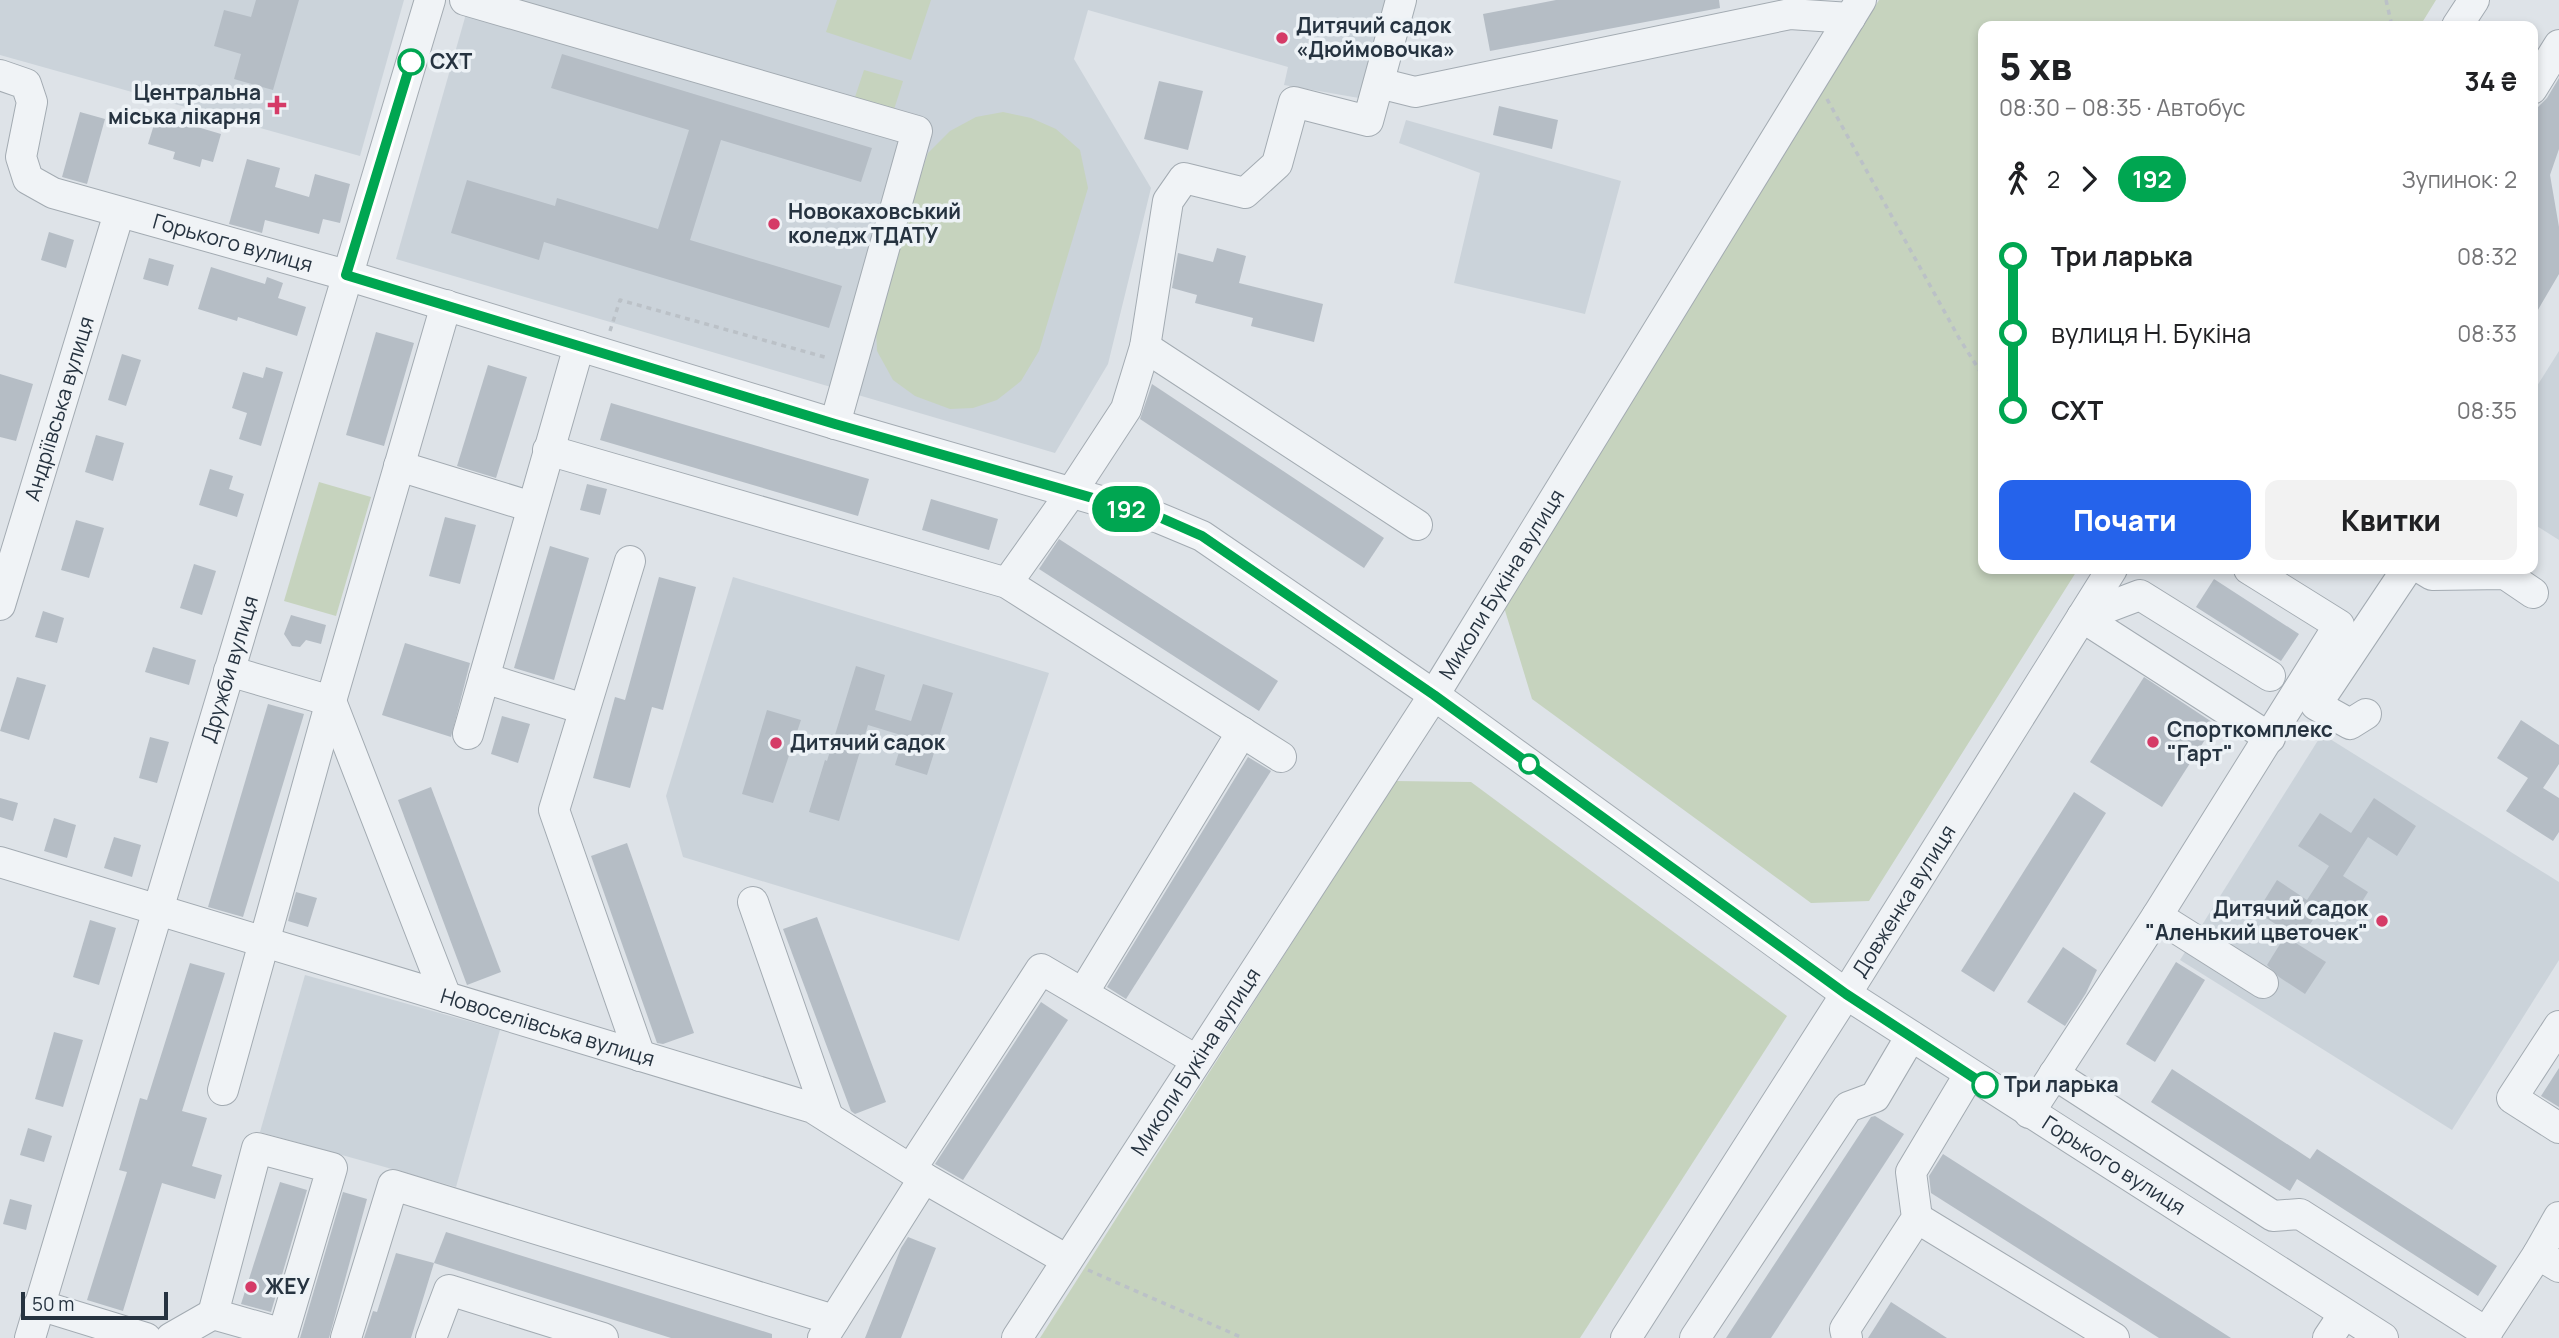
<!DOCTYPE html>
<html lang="uk">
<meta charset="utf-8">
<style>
:root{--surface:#fff;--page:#f2f2f2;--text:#202124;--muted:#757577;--accent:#2563eb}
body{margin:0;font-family:Manrope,sans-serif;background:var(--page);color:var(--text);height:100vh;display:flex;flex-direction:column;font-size:26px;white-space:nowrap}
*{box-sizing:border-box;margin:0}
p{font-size:23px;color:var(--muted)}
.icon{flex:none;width:38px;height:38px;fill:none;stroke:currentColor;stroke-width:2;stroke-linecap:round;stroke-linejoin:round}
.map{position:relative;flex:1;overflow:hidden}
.side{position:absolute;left:1978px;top:21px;width:560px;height:553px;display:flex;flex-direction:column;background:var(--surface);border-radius:14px;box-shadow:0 4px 10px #0003}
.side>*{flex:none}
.badge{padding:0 14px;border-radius:23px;font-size:24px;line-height:46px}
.scale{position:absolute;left:21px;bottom:18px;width:147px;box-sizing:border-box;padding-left:7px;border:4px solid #263340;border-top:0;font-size:19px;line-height:24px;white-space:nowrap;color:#263340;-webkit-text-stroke:5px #edf2f6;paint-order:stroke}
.map>.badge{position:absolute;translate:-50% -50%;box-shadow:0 0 0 4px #fff}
.legs{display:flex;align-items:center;gap:10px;height:77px;padding:0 21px;font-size:23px}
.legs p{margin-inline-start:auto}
.head{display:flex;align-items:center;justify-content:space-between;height:119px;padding:0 21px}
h1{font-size:38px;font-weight:800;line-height:52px}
.cta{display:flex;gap:14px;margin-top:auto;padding:14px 21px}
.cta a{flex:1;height:80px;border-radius:14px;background:var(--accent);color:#fff;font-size:28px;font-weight:800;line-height:80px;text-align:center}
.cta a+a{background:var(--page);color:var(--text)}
ul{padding:0 21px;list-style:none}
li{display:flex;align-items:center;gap:24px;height:77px;font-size:26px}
li i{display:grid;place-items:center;width:10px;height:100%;margin:0 9px;background:currentColor}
li i::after{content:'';width:18px;height:18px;margin:-9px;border:5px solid;border-radius:50%;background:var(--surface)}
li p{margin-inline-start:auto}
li:first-child i{background:linear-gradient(#0000 50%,currentColor 0)}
li:last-child i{background:linear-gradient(currentColor 50%,#0000 0)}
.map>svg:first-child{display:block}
.built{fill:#cbd3da}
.green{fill:#c6d3be}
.building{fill:#b5bdc5}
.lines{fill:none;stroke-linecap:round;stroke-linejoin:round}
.minor-casing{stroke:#a3abb2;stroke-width:32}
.path{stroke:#bbc1c7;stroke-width:3.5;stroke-dasharray:5 5;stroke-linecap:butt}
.minor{stroke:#f0f3f6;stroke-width:30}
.line-1-casing{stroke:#fff;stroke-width:16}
.line-1{stroke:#00a651;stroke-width:10}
.poi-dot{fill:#d53b67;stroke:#edf2f6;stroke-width:2.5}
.stop-1-dot{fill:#fff;stroke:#00a651;stroke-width:3.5}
.labels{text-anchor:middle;stroke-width:7;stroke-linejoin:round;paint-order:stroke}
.poi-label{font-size:21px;font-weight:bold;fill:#263340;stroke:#edf2f6;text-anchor:start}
.stop-label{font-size:21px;font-weight:bold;fill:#263340;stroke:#edf2f6;text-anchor:start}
.street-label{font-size:21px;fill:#263340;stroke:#edf2f6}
</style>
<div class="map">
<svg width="2559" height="1338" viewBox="0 0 2559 1338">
<rect width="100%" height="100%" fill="#dee3e8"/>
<g class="built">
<polygon points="0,0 404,0 360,156 0,55"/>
<polygon points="470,0 1386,0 1359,98 1284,85 1288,67 1088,10 1074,59 1151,188 1108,364 1055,453 396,259"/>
<polygon points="1406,120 1621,181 1585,314 1454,283 1480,173 1399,143"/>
<polygon points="2559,351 2559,540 2532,523 2532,394"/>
<polygon points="733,577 1049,673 959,941 683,857 666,796"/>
<polygon points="2322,734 2559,882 2559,960 2452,1130 2180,960"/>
<polygon points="305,975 500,1030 456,1187 260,1132"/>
</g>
<g class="green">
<polygon points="837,0 931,0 911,60 826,32"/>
<polygon points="1879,0 2436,0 2420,26 1983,26 1983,569 2078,569 1869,901 1811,903 1532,699 1503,604"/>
<polygon points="864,70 903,81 892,116 853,103"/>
<polygon points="1003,112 1031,118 1056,129 1080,150 1088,188 1039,351 1021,381 997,400 973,408 950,409 915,396 893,380 877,351 875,310 928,153 950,131 976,117"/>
<polygon points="319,482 371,497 336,616 284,601"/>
<polygon points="1395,781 1471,782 1787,1016 1580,1338 1040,1338"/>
</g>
<g class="building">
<polygon points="256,0 299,0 273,90 234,79 241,54 214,46 224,10 251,17"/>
<polygon points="1556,0 1719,0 1720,8 1490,51 1483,14"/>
<polygon points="562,54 872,148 861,182 721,140 690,240 842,286 829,328 544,242 539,260 451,233 467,180 555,206 557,198 658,229 689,130 551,88"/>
<polygon points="2559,78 2559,149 2550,175 2559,227 2559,274 2532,320 2532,120 2535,110 2547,98"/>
<polygon points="1159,81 1203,91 1188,150 1144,139"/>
<polygon points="1499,106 1558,120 1552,149 1493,135"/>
<polygon points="80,112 105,119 87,184 62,177"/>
<polygon points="157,115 221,134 213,162 202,159 200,167 173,159 175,152 148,144"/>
<polygon points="247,159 280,168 275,187 309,197 315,174 350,184 340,223 323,219 319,234 265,220 262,233 229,224"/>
<polygon points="49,232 74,240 66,268 41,260"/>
<polygon points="1217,248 1246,256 1239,283 1323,304 1314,342 1251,326 1253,318 1195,303 1197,295 1172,288 1178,253 1213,262"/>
<polygon points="149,258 174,265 168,286 143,279"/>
<polygon points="211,267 265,284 267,277 283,283 278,298 306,307 297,336 238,317 237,321 198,309"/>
<polygon points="376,332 414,343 384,446 346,435"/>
<polygon points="122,354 141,360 126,406 108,400"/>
<polygon points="488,365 527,377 496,478 457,466"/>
<polygon points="266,367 283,372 261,446 239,439 247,413 232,408 243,372 263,378"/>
<polygon points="0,374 33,384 16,441 0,437"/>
<polygon points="1152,384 1384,538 1364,568 1140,419"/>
<polygon points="611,403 869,479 858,516 600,440"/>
<polygon points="96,435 124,443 113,481 85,472"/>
<polygon points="210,469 233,476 229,489 244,494 237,517 199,505"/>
<polygon points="587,484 607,489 600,515 580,510"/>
<polygon points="931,499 998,519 989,550 922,530"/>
<polygon points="445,517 476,525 460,584 429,576"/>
<polygon points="76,520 104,528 89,578 61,570"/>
<polygon points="1059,539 1278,681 1259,711 1039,569"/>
<polygon points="550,546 589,558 554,680 514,668"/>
<polygon points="194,564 216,571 202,615 180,608"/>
<polygon points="659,577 696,587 663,710 652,707 630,788 593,778 615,697 625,700"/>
<polygon points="2214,579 2299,634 2281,661 2196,607"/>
<polygon points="43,611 64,618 57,643 35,637"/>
<polygon points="291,615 326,625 321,644 306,640 300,647 292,646 284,634"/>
<polygon points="405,643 470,663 451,737 382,715"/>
<polygon points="153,647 196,660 189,685 145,672"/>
<polygon points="856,666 885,675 875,710 911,721 923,684 953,693 927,775 895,765 904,736 868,725 839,821 809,812 825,760 827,761"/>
<polygon points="17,677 46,685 29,740 0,731"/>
<polygon points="2144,677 2215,724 2162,807 2090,762"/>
<polygon points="268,704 304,714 243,917 208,907"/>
<polygon points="767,710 801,720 773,803 742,794"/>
<polygon points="502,716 530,724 518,763 491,754"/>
<polygon points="2521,720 2559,745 2559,764 2543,788 2559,798 2559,832 2553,841 2506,811 2528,778 2497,758"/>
<polygon points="150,737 169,742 157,783 139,778"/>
<polygon points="1248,757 1271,771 1126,999 1107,987"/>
<polygon points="431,787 501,972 467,985 398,800"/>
<polygon points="2074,792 2106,813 1994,992 1961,971"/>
<polygon points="0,798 18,803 13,821 0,817"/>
<polygon points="2374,798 2416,826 2397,856 2368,837 2343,876 2368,892 2350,921 2323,904 2300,940 2257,912 2277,880 2307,900 2329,866 2298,846 2320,813 2351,833"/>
<polygon points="54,818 76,825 67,858 44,851"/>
<polygon points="114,837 141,845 132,877 104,868"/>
<polygon points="627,843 694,1033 663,1044 657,1043 591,856"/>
<polygon points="296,892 317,898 308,927 288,921"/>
<polygon points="817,917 886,1102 855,1114 851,1111 783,929"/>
<polygon points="90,920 116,928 99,985 73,977"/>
<polygon points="2285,936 2326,962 2305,994 2279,977 2267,965"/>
<polygon points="2063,947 2097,970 2086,993 2065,1026 2027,1002"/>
<polygon points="2176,962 2205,980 2155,1062 2126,1044"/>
<polygon points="190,963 225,973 182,1111 207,1118 192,1166 222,1175 215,1199 162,1183 123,1311 87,1300 127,1172 119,1170 140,1098 147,1100"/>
<polygon points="1041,1002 1068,1020 963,1180 935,1164"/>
<polygon points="54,1032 83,1040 63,1107 35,1099"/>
<polygon points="2559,1068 2559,1107 2541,1096"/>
<polygon points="2172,1069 2310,1159 2317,1149 2497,1266 2478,1296 2297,1179 2290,1191 2151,1102"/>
<polygon points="1875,1116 1904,1134 1771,1338 1726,1338 1871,1117"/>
<polygon points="28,1128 52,1136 44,1162 20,1155"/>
<polygon points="1943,1154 2231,1338 2159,1338 1931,1193 1929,1176"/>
<polygon points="280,1182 307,1190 271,1312 241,1304"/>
<polygon points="343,1192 367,1199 329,1338 300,1338"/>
<polygon points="10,1199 32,1205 26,1230 3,1224"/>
<polygon points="446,1232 772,1334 772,1338 671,1338 434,1263"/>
<polygon points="908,1237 936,1248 901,1338 865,1338 901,1248"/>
<polygon points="396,1253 434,1263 411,1338 364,1338 373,1311 377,1312"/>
<polygon points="1891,1302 1947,1338 1868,1338"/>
</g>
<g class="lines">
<defs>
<g id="minor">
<polyline points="465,0 917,131 835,424"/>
<polyline points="2457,26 2474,0"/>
<path id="s1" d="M0 75 26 84 32 102 21 157 28 179 53 193 346 275 835 424 1159 518 1202 536 1434 695 1846 994 2383 1338"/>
<polyline points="1379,83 1415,92 1790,14 1850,18"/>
<polyline points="2532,89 2559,45"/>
<polyline points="1145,347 1417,525"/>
<polyline points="548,450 1007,583 1281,757"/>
<polyline points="399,466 532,507"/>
<polyline points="630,561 554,810 640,1056"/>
<polyline points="2422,569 2432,575 2505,574 2533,593"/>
<polyline points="1007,583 1071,493 1126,409 1145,347 1168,201 1184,178 1245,193 1277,164 1294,102 1368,121 1401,0"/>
<path id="s2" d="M0 605 119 213"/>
<polyline points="2082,617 2270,738"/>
<polyline points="2082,617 2140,595 2270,676"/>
<polyline points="229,671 331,701 446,997"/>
<polyline points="484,678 584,709"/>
<polyline points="2366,714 2350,724 2316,705 2407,569"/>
<polyline points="468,734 579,346"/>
<path id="s3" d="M0 862 813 1108 924 1178 1067 1260"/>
<polyline points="753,902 828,1117"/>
<polyline points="2157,916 2263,983"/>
<polyline points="1083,993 1242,732"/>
<polyline points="2559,1026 2512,1098 2559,1128"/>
<polyline points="2054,1074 2273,1216 2300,1214 2487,1333"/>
<polyline points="223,1090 331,701 446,305"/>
<polyline points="2029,1113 2157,916 2339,625 2249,569"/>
<polygon points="257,1148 332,1168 283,1334 213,1314"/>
<polyline points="911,1169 1041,969 1196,1060"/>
<polyline points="1917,1218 2114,1338"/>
<polyline points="2538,1254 2559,1217"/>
<polyline points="39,1305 146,1338"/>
<path id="s4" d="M30 1338 430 0"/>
<polyline points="171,1338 213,1314"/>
<polyline points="346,1338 393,1185 834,1320"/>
<polyline points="431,1338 449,1290 603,1338"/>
<polyline points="823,1338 924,1178"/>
<path id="s5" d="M1017 1338 1434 695 1861 0"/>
<path id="s6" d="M1626 1338 1846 994 2112 569"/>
<polyline points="1695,1338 1848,1107 1875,1097 1911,1036"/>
<polyline points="1847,1338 1845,1329 1917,1218 1911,1172 1969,1075"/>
<polyline points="2328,1338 2344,1314"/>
<polyline points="2483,1338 2538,1254 2559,1267"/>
</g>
</defs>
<use href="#minor" class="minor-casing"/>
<g class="path">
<polyline points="2386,0 2392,26"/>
<polyline points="1827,99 1959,338 1983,376"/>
<polyline points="610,331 620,300 828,358"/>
<polyline points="1088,1270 1243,1338"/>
</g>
<use href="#minor" class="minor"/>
</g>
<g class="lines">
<defs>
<polyline id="line-1" points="411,62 346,275 835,424 1159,517 1202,536 1434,695 1846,994 1985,1085"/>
</defs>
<use href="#line-1" class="line-1-casing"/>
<use href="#line-1" class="line-1"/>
</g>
<g class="poi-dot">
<circle cx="1282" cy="38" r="7"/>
<path d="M273.5 94.5h7v7h7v7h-7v7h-7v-7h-7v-7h7z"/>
<circle cx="774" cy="224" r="7"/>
<circle cx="2153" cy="742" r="7"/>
<circle cx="776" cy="743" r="7"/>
<circle cx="2382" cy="921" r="7"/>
<circle cx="251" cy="1287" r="7"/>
</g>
<g class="stop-1-dot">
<circle cx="411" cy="62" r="12"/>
<circle cx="1529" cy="764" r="9"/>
<circle cx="1985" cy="1085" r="12"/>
</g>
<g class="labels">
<g class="poi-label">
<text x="1296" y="33">Дитячий садок<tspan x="1296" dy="24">«Дюймовочка»</tspan></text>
<text x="261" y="100" text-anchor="end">Центральна<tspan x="261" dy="24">міська лікарня</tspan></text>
<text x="788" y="219">Новокаховський<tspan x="788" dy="24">коледж ТДАТУ</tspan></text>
<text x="2167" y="737">Спорткомплекс<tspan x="2167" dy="24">"Гарт"</tspan></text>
<text x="790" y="750">Дитячий садок</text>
<text x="2368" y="916" text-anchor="end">Дитячий садок<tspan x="2368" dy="24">"Аленький цветочек"</tspan></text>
<text x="265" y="1294">ЖЕУ</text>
</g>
<g class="stop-label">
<text x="430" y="69">СХТ</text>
<text x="2004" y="1092">Три ларька</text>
</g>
<g class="street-label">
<text dy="7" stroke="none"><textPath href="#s1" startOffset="341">Горького вулиця</textPath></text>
<text dy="7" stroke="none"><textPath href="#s2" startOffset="205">Андріївська вулиця</textPath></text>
<text dy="7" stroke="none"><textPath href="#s5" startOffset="896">Миколи Букіна вулиця</textPath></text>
<text dy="7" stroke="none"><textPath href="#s4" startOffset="698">Дружби вулиця</textPath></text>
<text dy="7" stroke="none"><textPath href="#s6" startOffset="518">Довженка вулиця</textPath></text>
<text dy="7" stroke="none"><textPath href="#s3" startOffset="572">Новоселівська вулиця</textPath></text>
<text dy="7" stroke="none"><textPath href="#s5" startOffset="329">Миколи Букіна вулиця</textPath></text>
<text dy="7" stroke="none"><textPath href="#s1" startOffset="2462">Горького вулиця</textPath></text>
</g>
</g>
</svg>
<div class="scale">50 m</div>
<b class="badge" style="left:1126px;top:509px;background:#00a651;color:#fff">192</b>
<section class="side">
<div class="head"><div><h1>5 хв</h1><p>08:30 – 08:35 · Автобус</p></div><b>34 ₴</b></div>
<div class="legs"><svg class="icon" aria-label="walk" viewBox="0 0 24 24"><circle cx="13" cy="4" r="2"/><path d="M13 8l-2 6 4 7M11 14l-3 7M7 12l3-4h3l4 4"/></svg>2<svg class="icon" aria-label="forward" viewBox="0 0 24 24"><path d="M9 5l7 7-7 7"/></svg><b class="badge" style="background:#00a651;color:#fff">192</b><p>Зупинок: 2</p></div>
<ul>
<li><i style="color:#00a651"></i><b>Три ларька</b><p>08:32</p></li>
<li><i style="color:#00a651"></i><span>вулиця Н. Букіна</span><p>08:33</p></li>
<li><i style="color:#00a651"></i><b>СХТ</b><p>08:35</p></li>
</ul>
<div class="cta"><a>Почати</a><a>Квитки</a></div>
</section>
</div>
